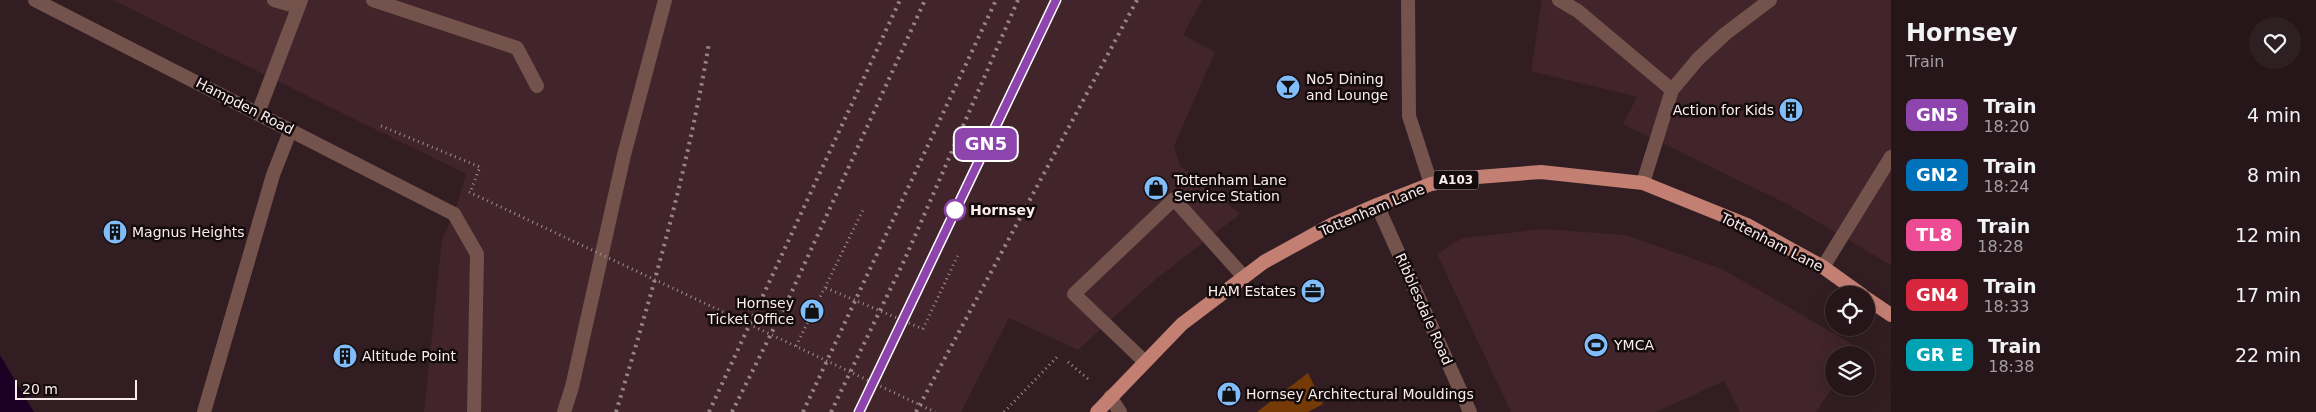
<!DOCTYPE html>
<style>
:root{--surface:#26161a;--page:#2e1f23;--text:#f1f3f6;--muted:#a49fa2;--line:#423539}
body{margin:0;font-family:"DejaVu Sans",sans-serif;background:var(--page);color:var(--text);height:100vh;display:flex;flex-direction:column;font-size:19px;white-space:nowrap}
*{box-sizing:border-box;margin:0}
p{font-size:16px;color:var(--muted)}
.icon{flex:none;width:28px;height:28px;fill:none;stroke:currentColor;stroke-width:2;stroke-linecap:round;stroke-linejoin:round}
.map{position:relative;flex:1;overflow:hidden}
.drawer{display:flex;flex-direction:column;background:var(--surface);width:425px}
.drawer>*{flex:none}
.badge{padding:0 10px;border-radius:8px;font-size:18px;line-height:32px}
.fabs{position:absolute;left:1825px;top:286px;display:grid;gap:10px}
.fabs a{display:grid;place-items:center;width:50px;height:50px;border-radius:50%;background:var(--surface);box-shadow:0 5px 20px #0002,0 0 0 1px var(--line);font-size:25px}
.scale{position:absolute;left:15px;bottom:12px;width:122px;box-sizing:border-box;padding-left:5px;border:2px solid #fbecee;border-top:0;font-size:14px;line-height:18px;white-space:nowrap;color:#fbecee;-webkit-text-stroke:4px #140b0d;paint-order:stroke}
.map>.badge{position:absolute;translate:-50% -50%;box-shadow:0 0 0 2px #fff}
.round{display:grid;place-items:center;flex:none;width:52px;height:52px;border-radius:26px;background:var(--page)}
.summary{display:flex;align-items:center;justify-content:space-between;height:85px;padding:0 15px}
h1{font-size:24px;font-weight:800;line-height:38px}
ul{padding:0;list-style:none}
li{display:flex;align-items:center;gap:15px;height:60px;padding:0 15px}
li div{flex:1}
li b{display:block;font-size:19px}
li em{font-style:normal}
li .badge{min-width:55px;font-weight:700;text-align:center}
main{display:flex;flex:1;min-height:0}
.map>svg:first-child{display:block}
.built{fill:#41252b}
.green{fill:#753a06}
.water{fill:#1d0024}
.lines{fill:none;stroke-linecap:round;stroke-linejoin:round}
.path{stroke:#a08f91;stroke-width:3;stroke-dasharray:1 4;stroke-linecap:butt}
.service{stroke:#75534d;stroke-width:14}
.minor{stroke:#75534d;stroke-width:14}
.primary{stroke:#c47f73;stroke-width:14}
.rail{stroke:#968588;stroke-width:4;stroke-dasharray:2.5 5;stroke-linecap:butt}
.path-bridge{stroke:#a08f91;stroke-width:3;stroke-dasharray:1 4;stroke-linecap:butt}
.line-casing{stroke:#fff;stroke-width:11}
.line{stroke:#8e44ad;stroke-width:8}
.stop-dot{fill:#fff;stroke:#8e44ad;stroke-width:2.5}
.labels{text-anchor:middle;stroke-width:5;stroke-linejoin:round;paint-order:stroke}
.shield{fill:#140b0d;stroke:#b6a8aa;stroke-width:1}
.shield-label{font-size:12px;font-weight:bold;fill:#fbecee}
.poi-label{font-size:14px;fill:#fbecee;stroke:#140b0d;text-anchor:start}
.street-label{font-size:14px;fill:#fbecee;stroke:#140b0d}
.stop-label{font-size:14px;font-weight:bold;fill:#fbecee;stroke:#140b0d;text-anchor:start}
</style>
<main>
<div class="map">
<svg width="1891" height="412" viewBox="0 0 1891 412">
<rect width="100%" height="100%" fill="#321e22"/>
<g class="built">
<polygon points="113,0 1202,0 1183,35 1215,52 1174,146 1180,166 1240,214 1156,279 1078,350 1009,318 961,412 424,412 442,239 454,214 466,174"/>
<polygon points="1542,0 1891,0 1891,265 1789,205 1623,124 1637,97 1531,71"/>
<polygon points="1543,229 1625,235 1722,269 1859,348 1854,355 1834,355 1834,385 1816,412 1740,412 1724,381 1656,412 1511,412 1437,254 1462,238"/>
</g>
<polygon class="green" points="1308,373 1323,404 1308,412 1257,412"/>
<polygon class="water" points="0,355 34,412 0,412"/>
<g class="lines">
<g class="path">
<polyline points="381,126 480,167 471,190"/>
<polyline points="923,329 958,255"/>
<polyline points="796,346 863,210"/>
<polyline points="1068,362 1088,379"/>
<polyline points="1004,412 1059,355"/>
</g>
<g class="service">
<polyline points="274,0 298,7"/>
<polyline points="373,0 517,48 537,86"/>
<polyline points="1408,0 1409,116 1431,184"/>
<polyline points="1559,0 1578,11 1672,90"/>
<polyline points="258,113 301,0"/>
<polyline points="1643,183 1672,90 1698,59 1725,34 1770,0"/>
<polyline points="454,214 477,254 474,412"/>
<polyline points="1823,267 1891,157"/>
<polyline points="1145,362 1074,294 1174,199 1244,277"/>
<polyline points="1110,397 1120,412"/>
<polyline points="204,412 273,175 291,129"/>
<polyline points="564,412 572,387 624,155 665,0"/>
</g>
<g class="minor">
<polyline points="35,0 454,214"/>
<polyline points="1377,205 1470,412"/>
</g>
<g class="primary">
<polyline points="1866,298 1891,315"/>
<polyline points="1097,412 1182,324 1264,262 1333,224 1377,205 1431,184 1465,178 1541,172 1643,183 1747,225 1823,267 1862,295"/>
</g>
<g class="rail">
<path d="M616 412C653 290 688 169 709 43"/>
<polyline points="709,412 900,0"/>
<polyline points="732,412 788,300 925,0"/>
<polyline points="803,412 996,0"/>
<polyline points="831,412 904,261 1018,0"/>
<polyline points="859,412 1056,0"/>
<polyline points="916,412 1137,0"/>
</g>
<g class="path-bridge">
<polyline points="469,192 935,412"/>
<polyline points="826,288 923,329"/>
</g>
</g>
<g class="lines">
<defs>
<polyline id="line" points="859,412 1056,0"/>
</defs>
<use href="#line" class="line-casing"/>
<use href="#line" class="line"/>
</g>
<defs>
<symbol id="bar-disc" viewBox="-11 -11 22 22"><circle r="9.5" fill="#80bdfa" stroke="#140b0d"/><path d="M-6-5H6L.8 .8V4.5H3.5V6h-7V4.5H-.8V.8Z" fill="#111"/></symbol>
<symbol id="building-disc" viewBox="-11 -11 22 22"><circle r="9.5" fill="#80bdfa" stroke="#140b0d"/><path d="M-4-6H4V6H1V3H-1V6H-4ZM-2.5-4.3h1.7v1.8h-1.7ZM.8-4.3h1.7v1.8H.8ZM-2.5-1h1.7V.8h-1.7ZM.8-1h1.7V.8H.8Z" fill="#111"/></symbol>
<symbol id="shop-disc" viewBox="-11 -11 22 22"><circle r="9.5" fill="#80bdfa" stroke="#140b0d"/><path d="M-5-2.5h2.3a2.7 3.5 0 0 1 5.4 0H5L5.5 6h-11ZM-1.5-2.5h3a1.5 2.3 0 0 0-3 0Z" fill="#111"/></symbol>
<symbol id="office-disc" viewBox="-11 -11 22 22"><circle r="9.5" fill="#80bdfa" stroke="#140b0d"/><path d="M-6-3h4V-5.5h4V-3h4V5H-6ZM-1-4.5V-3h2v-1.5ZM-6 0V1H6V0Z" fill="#111"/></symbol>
<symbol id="stadium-disc" viewBox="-11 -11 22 22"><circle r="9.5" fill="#80bdfa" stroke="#140b0d"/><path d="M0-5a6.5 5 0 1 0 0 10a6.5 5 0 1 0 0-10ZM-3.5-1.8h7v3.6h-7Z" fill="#111"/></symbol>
</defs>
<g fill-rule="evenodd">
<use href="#bar-disc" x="1274" y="73" width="28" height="28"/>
<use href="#building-disc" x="1777" y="96" width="28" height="28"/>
<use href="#shop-disc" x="1142" y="174" width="28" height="28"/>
<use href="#building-disc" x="101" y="218" width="28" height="28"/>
<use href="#office-disc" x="1299" y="277" width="28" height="28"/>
<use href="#shop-disc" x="798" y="297" width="28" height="28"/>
<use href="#stadium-disc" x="1582" y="331" width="28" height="28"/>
<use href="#building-disc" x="331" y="342" width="28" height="28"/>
<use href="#shop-disc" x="1215" y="380" width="28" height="28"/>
</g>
<circle class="stop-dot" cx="955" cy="210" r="10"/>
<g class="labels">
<rect class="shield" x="1433.5" y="170.5" width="45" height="19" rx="4"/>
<g class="shield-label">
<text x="1456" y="184">A103</text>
</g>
<g class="poi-label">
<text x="1306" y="84">No5 Dining<tspan x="1306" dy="16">and Lounge</tspan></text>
<text x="1774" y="115" text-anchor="end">Action for Kids</text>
<text x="1174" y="185">Tottenham Lane<tspan x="1174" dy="16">Service Station</tspan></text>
<text x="132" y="237">Magnus Heights</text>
<text x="1296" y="296" text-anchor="end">HAM Estates</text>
<text x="794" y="308" text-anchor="end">Hornsey<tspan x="794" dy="16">Ticket Office</tspan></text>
<text x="1614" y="350">YMCA</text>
<text x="362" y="361">Altitude Point</text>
<text x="1246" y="399">Hornsey Architectural Mouldings</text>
</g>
<g class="street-label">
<text transform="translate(245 106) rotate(27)" y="5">Hampden Road</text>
<text transform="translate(1372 210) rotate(-23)" y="5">Tottenham Lane</text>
<text transform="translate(1772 242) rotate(27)" y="5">Tottenham Lane</text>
<text transform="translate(1424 309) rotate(66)" y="5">Ribblesdale Road</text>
</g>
<g class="stop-label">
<text x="970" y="215">Hornsey</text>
</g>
</g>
</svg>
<div class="fabs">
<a><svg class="icon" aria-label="locate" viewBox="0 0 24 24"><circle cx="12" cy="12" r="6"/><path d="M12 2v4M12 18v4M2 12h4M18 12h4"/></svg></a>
<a><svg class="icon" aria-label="layers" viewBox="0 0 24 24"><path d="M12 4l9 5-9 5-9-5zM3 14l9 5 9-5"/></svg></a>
</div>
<div class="scale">20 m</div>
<b class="badge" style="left:986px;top:144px;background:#8e44ad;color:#fff">GN5</b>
</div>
<section class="drawer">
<div class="summary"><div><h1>Hornsey</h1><p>Train</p></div><a class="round"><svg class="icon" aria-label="heart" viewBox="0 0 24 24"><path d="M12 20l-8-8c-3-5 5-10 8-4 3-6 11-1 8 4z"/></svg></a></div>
<ul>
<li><span class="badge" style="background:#8e44ad;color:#fff">GN5</span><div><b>Train</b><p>18:20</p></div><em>4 min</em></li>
<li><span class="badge" style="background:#0072bc;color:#fff">GN2</span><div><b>Train</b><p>18:24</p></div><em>8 min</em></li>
<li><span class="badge" style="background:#ee4b95;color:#fff">TL8</span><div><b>Train</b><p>18:28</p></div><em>12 min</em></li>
<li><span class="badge" style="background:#d7263d;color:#fff">GN4</span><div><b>Train</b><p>18:33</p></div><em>17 min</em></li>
<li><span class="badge" style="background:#00a3b4;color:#fff">GR E</span><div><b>Train</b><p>18:38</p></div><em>22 min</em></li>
</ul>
</section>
</main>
